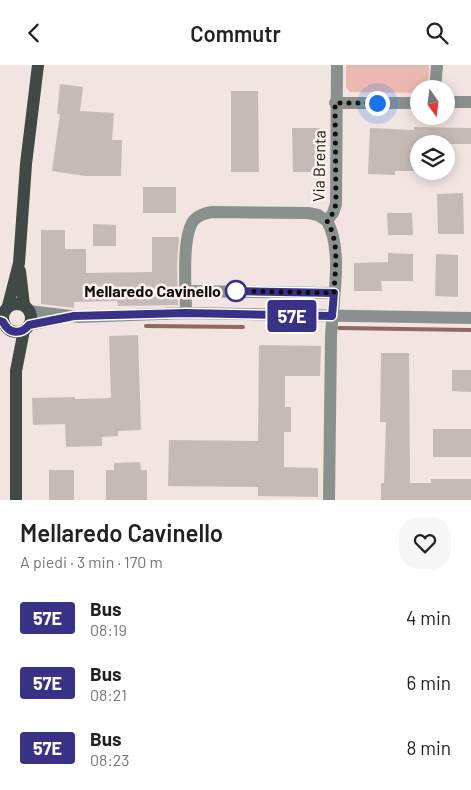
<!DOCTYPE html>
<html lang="it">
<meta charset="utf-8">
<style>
:root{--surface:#fff;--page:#f6f6f6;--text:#222;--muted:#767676}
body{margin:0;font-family:Barlow,sans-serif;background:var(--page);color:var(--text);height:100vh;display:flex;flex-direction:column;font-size:19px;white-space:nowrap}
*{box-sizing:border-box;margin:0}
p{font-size:16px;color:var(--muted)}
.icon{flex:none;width:28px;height:28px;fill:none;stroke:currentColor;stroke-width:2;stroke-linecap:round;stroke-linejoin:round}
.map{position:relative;height:435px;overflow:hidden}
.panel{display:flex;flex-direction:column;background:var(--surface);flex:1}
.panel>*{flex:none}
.badge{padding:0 10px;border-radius:4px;font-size:18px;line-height:32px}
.needle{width:32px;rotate:166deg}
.fabs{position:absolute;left:410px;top:15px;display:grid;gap:10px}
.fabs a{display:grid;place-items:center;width:45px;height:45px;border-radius:50%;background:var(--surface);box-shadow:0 2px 12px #0003;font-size:25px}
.you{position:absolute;width:25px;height:25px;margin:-12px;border:4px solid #fff;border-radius:50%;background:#1a73e8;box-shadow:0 0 0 8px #1a73e833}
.map>.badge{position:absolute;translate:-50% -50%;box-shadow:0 0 0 2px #fff}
.round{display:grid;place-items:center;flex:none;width:52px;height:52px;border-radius:20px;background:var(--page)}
.overview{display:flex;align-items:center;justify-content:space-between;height:85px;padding:0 20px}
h1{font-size:24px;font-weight:600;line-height:38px}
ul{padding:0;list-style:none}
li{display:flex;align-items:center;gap:15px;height:65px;padding:0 20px}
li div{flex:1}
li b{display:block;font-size:19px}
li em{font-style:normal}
li .badge{min-width:55px;font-weight:700;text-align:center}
header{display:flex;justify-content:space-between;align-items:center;height:65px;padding:0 20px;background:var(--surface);font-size:22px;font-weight:600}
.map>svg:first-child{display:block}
.green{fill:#ebb9af}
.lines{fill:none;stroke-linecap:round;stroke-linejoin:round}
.stream{stroke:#8e6961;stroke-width:4}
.building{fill:#c6bab7}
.minor{stroke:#8a908e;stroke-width:12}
.major{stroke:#404946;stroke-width:12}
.line-casing{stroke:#fff;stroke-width:11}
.line{stroke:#393185;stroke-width:8}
.walk{stroke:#120e0d;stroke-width:5;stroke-dasharray:0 9}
.stop-dot{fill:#fff;stroke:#393185;stroke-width:2.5}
.labels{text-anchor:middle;stroke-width:5;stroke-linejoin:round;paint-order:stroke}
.street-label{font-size:16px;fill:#120e0d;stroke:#fef2ef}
.stop-label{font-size:16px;font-weight:bold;fill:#120e0d;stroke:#fef2ef;text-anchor:end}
</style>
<header><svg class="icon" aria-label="back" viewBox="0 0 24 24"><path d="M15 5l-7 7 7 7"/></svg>Commutr<svg class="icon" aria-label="search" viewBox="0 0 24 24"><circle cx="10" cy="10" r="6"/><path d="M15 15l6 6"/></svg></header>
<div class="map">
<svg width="471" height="435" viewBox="0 0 471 435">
<rect width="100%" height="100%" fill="#f1e4e1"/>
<path class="green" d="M346 0H429C429 8 430 17 424 24H419L417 28 350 27 346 22Z"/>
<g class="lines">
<g class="stream">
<polyline points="146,261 243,262"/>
<polyline points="339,263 471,265"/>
</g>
</g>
<g class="building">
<polygon points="60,19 83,22 80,46 114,48 112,75 122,75 121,111 85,111 52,106 60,49 57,49"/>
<polygon points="231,26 258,26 259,107 231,107"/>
<polygon points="414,62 471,63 471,79 419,79 419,106 395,106 395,110 368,109 370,63 414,65"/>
<polygon points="292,63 320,63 320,107 293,107"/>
<rect x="143" y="122" width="33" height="26"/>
<polygon points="463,128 464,169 438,169 437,129"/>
<polygon points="387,148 412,148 413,170 388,170"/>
<polygon points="93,159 116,160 116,181 93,181"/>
<polygon points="41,165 65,165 65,184 86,184 86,208 152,207 152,172 179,172 177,199 178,240 118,241 117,236 74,237 74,243 41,239"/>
<polygon points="388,188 413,189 413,216 381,216 382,226 354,226 354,198 388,197"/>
<polygon points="436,189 458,190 458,232 435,231"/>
<polygon points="138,270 141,365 118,366 118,371 102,372 102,381 66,382 65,359 33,360 32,333 75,332 75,334 111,333 109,271"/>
<polygon points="259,280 321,281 320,311 285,311 285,342 291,342 291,367 284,367 284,402 318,403 318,432 258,431 258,422 168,421 169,375 258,376"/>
<polygon points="381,288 409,288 410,418 431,418 431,414 471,414 471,435 381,435 381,418 384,418 386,357 380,357"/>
<polygon points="452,305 471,305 471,327 452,326"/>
<rect x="433" y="364" width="38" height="28"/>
<polygon points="140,397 141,405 147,405 147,435 106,435 106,405 114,405 114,398"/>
<rect x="49" y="405" width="25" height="30"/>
</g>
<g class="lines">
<g class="minor">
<polyline points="435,24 437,0"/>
<polyline points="446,37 471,37"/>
<polyline points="335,38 419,38"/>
<polyline points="186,226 334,228"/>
<polyline points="29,246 79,252 186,248 471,253"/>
<path d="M186 248C186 226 181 171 194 155 199 150 205 148 212 147L308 148 318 150 327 156"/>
<polyline points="0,256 3,257"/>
<polyline points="29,260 57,254"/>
<path d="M329 435C330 381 330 327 331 273 332 239 344 186 327 156L333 148 336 139 337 0"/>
</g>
<g class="major">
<polyline points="20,206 24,240"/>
<circle cx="17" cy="253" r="14"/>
<polyline points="8,241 19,198 26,99 38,0"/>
<polyline points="16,435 16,306 24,265"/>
</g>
</g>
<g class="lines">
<defs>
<path id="line" d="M0 256 3 257C9 269 21 270 29 260L74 251 186 248 332 251 334 228 235 226"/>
</defs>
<use href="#line" class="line-casing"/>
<use href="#line" class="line"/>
<path class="walk" d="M236 226 334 228C335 203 340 178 327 156L333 148 336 139 335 38H377"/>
</g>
<circle class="stop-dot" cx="236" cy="226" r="10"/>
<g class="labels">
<g class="street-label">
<text transform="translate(319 101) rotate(-89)" y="6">Via Brenta</text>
</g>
<g class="stop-label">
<text x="221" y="232">Mellaredo Cavinello</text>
</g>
</g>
</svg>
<div class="fabs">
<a><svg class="needle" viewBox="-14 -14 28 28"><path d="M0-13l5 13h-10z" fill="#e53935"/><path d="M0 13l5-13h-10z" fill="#767676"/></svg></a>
<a><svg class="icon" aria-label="layers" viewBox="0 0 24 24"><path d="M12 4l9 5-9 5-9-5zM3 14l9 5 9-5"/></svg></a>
</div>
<div class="you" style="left:377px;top:38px"></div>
<b class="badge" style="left:292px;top:251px;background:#393185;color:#fff">57E</b>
</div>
<section class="panel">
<div class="overview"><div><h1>Mellaredo Cavinello</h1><p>A piedi · 3 min · 170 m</p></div><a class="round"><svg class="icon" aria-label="heart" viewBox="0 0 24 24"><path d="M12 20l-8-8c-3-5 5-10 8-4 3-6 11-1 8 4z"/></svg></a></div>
<ul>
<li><span class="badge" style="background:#393185;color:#fff">57E</span><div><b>Bus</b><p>08:19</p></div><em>4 min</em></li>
<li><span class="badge" style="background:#393185;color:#fff">57E</span><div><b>Bus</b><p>08:21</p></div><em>6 min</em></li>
<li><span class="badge" style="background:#393185;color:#fff">57E</span><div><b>Bus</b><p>08:23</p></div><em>8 min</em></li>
</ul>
</section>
